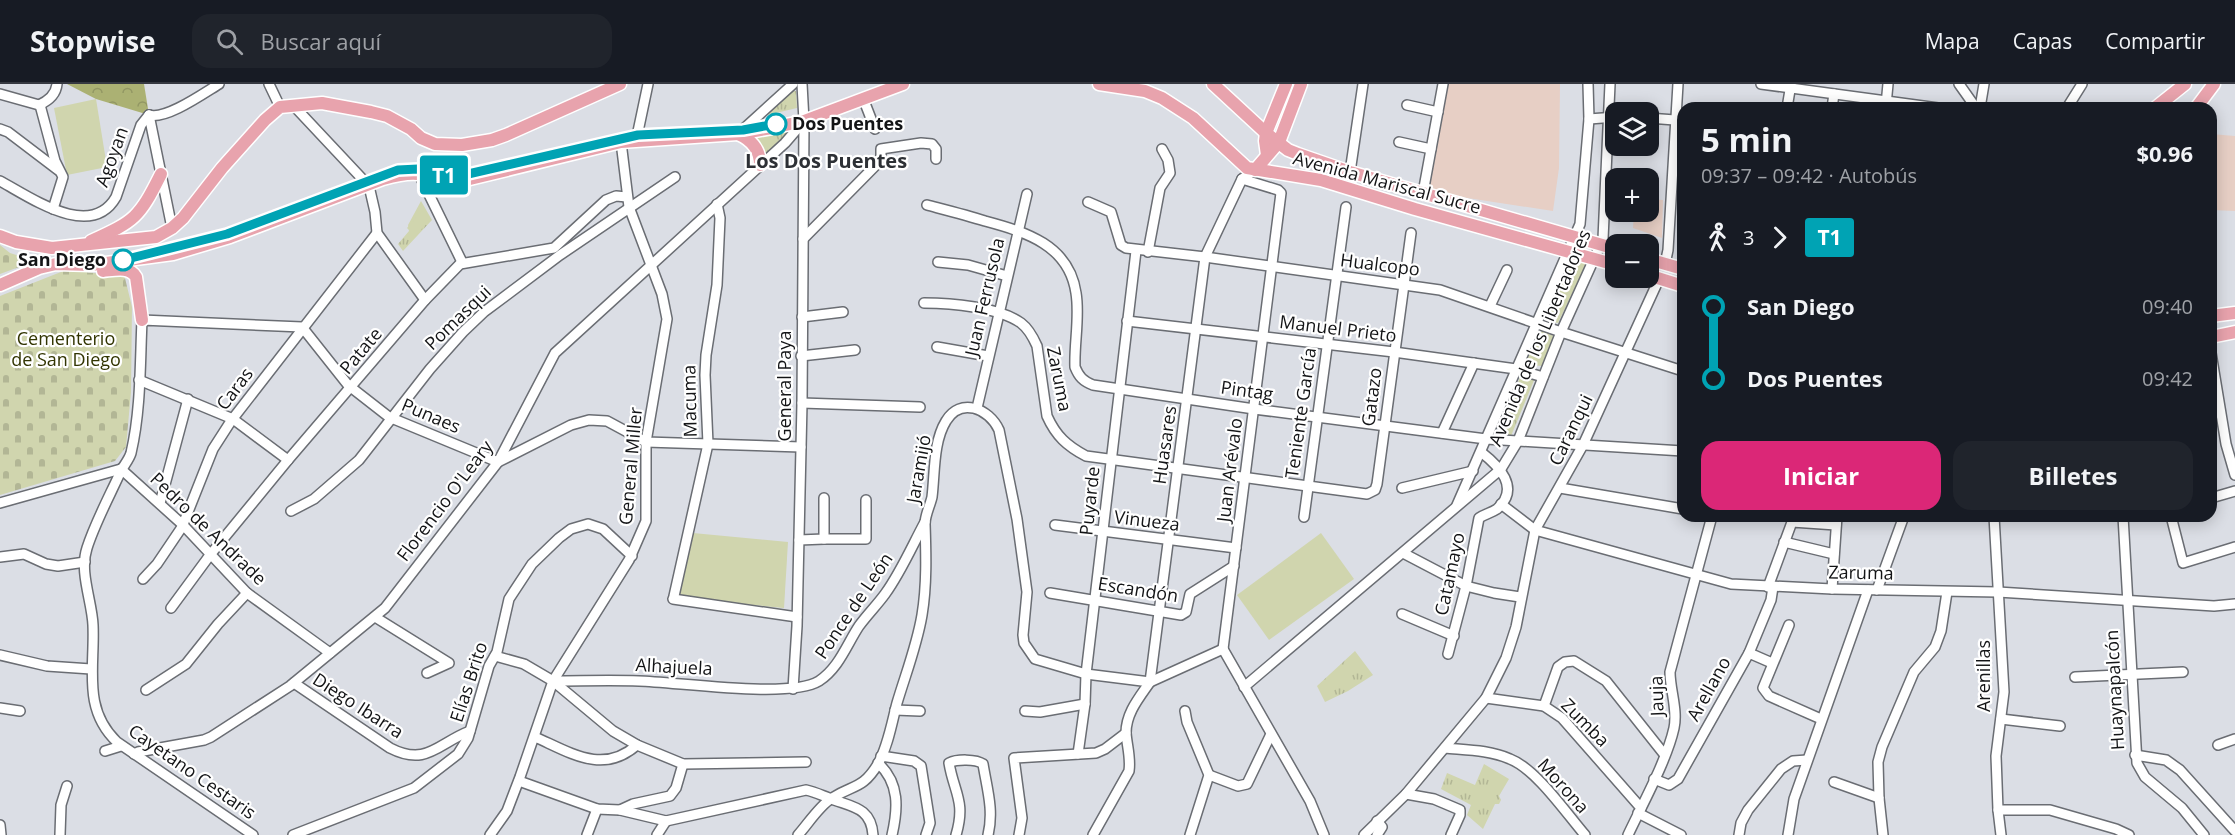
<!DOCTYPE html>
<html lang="es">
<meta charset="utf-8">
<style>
:root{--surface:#171b24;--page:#20242c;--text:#f1f3f6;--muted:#9ea1a6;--line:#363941;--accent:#db2777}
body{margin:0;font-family:"Open Sans",sans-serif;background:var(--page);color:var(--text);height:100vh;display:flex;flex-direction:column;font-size:22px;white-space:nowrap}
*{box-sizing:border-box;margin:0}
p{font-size:20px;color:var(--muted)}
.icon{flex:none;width:33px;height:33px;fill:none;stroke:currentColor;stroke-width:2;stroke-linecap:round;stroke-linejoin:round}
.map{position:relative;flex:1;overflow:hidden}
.drawer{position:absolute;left:1677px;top:18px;width:540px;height:420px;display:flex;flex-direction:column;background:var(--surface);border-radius:18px;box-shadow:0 3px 15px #0003}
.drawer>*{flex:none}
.badge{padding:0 12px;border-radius:4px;font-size:21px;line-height:39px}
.tools{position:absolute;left:1605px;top:18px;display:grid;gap:12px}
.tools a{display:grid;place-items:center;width:54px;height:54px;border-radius:12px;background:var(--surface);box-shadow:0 3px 15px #0003;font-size:30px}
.map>.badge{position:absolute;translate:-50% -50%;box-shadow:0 0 0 3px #fff}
.legs{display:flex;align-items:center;gap:9px;height:66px;padding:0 24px;font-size:20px}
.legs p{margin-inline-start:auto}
.summary{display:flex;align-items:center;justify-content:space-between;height:102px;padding:0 24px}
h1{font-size:33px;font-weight:700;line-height:45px}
.cta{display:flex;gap:12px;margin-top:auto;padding:12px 24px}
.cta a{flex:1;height:69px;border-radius:18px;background:var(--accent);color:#fff;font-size:24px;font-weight:700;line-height:69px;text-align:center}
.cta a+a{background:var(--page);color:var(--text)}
ul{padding:0 24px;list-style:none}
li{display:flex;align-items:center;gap:21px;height:72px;font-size:22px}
li i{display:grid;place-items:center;width:9px;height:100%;margin:0 8px;background:currentColor}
li i::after{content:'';width:15px;height:15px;margin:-8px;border:4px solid;border-radius:50%;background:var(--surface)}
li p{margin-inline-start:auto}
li:first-child i{background:linear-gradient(#0000 50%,currentColor 0)}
li:last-child i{background:linear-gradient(currentColor 50%,#0000 0)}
header{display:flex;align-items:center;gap:36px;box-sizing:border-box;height:84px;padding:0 30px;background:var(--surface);border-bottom:2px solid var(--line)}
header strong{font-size:28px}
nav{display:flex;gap:33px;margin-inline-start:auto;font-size:21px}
.search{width:420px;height:54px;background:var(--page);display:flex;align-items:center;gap:15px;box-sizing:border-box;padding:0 21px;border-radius:18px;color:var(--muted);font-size:22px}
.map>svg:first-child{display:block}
.education{fill:#e7cfc5}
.forest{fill:url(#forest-crowns)}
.cemetery{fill:url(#cemetery-stones)}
.park{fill:url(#park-tufts)}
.garden{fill:#d0d5ae}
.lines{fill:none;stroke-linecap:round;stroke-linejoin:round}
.minor-casing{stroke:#6a6d73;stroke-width:12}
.major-casing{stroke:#fff;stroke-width:15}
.minor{stroke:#fff;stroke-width:9}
.major{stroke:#e8a3ad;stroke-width:12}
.line-1-casing{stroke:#fff;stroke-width:14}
.line-1{stroke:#00a3b4;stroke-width:9}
.stop-1-dot{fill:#fff;stroke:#00a3b4;stroke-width:3}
.labels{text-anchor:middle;stroke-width:4.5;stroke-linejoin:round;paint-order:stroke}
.stop-label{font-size:18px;font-weight:bold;fill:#131416;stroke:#fff;text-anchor:start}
.street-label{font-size:18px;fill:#131416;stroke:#fff}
.park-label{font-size:18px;fill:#323502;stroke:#fff}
.neighbourhood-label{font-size:20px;font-weight:bold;fill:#2d3035;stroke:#fff}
</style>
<header>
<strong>Stopwise</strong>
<div class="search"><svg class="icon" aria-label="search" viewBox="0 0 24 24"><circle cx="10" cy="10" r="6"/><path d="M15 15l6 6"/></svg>Buscar aquí</div>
<nav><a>Mapa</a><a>Capas</a><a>Compartir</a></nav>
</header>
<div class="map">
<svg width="2235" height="751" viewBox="0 0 2235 751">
<defs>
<pattern id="forest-crowns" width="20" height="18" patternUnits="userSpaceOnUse" patternTransform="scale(1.5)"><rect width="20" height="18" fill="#abb173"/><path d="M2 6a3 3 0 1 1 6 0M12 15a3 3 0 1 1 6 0" fill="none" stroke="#929763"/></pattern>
<pattern id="cemetery-stones" width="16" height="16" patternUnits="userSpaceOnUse" patternTransform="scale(1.5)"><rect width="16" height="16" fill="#d0d5ae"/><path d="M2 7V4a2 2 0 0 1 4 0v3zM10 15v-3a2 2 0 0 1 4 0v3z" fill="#b2b695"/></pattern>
<pattern id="park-tufts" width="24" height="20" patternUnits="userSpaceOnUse" patternTransform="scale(1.5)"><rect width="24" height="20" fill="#d0d5ae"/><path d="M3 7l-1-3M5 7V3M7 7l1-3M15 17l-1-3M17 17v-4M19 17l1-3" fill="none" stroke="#b2b695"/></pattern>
</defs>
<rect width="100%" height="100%" fill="#dbdee5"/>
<g class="education">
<polygon points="1444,0 1560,0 1559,84 1553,127 1422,107"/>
<polygon points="2211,50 2235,52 2235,127 2211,126"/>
<polygon points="1649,115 1663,116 1662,154 1633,144 1634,128 1648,128"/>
</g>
<polygon class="forest" points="67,0 144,0 149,31 96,15"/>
<g class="cemetery">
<polygon points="0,161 10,169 29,175 30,179 0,190"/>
<polygon points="71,184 99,190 124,190 132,223 131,308 126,363 115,377 0,411 0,212"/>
</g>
<g class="park">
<polygon points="791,7 796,7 797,24 763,32"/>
<polygon points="792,43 766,73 756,52"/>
<polygon points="421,117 432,136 403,167 398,160 409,147 408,141"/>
<polygon points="1521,291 1535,294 1511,352 1507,353 1497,350"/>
<polygon points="1355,567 1373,591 1348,607 1325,618 1317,602"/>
<polygon points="1484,680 1509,695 1499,712 1501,716 1499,720 1495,720 1483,745 1467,731 1471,721 1441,705 1447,689 1475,701"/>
</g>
<g class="garden">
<polygon points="96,15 107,83 67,91 54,24"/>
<polygon points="422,127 431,135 415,152 407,144"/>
<polygon points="1571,172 1587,178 1558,239 1546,237 1545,234"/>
<polygon points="1542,247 1554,252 1542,282 1528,281 1526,278 1537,251"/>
<polygon points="693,449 788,458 784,524 678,514"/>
<polygon points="1321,449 1354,495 1269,556 1237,511"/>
</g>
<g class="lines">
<defs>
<g id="minor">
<polyline points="269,0 280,23"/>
<polyline points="1761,0 1938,24"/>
<polyline points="1959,0 1976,24"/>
<path d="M0 10 39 21C48 17 56 10 57 0"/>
<polyline points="863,14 875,45"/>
<polyline points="40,21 55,77 63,93 53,125"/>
<polyline points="293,21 369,102 375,128 377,149 425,216"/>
<polyline points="1407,21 1438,28"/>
<polyline points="1886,21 1888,0"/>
<polyline points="1787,24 1791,0"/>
<polyline points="1832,24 1834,10"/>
<polyline points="1980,24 1984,0"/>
<polyline points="2067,24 2082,0"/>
<polyline points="149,31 172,144"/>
<path d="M149 31C166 36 204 9 219 0"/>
<polyline points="1648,34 1675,36"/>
<polyline points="1589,35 1616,33"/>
<polyline points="0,45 8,48 58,86"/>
<polyline points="738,50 793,0"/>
<polyline points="636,57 648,0"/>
<polyline points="1399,58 1431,65"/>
<polyline points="1350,88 1363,0"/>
<polyline points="419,90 462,178"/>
<path d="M0 97C30 113 91 157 116 113L141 41 149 31"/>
<polyline points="1423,109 1443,0"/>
<polyline points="1088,118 1111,128 1121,161 1126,164 1205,173 1440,206 1561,248 1683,287"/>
<path d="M927 121C946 126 966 131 985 137 1026 148 1069 161 1076 209 1080 233 1074 259 1075 283 1079 293 1083 297 1093 301L1254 325 1486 355 1683 367"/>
<polyline points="803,155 877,80 881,73 881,65 921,59 932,60 936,65 936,75"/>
<polyline points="1148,168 1160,104 1170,89 1168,76 1162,65"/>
<polyline points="938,178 968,181 1007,192"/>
<polyline points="1665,180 1668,166 1678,0"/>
<path d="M924 219C950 219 999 223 1021 239 1029 245 1033 253 1037 262L1047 332C1056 352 1067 362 1086 372L1367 410 1375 406 1377 400 1411 149"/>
<polyline points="1490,222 1507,186"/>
<polyline points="802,233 843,228"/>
<polyline points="1127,237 1394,268 1516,285 1543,293"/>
<polyline points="937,263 988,272"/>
<polyline points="2211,269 2226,360 2235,391"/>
<polyline points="801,272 855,266"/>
<polyline points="139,296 233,335 288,376"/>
<polyline points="802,319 920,323"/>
<polyline points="977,324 1027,110"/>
<polyline points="1442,349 1474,279"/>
<polyline points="121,385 183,441 247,509 330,569"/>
<polyline points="1402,404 1473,387"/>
<polyline points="1560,404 1683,425"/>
<polyline points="2211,414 2235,407"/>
<polyline points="0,419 121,385"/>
<polyline points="160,419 188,315"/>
<polyline points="1501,420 1535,446 1731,500 1832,505 1998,508 2214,522 2235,520"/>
<polyline points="1457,421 1580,140 1589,35 1588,0"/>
<polyline points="291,427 314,415 359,376 430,285 463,248 484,228 560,171 675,93"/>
<polyline points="1994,432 2004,608 1996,672 1998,726 2001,751"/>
<polyline points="2123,432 2137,679 2145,693 2182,724 2204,751"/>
<polyline points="2171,432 2183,479 2235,463"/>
<polyline points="1304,433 1346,123"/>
<polyline points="1055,441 1236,464"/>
<polyline points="824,455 866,455 866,416"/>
<polyline points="799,456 824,455 824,414"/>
<polyline points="1784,458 1834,470"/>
<polyline points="1403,469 1466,502 1494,509 1520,513"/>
<polyline points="0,473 24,470 46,480 58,482 85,478"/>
<polyline points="143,495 157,480 182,443 213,365 231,337 377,149"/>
<polyline points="1768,503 1792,438 1836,441"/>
<polyline points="1832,505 1837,432"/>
<polyline points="1877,506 1904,432"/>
<polyline points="1050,509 1181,531 1186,528 1190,510 1234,482"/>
<polyline points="674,512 708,360 705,291 706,271 717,201 720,134 717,120"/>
<polyline points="673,515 797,533"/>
<polyline points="171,524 210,471 288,376 425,216 460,180 554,164 606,116 616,112 627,113"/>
<polyline points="1402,530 1454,552"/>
<polyline points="375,533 449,579 427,589"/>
<polyline points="1789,541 1763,604 1769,612 1821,635"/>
<polyline points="1223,565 1281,109 1278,106 1242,95"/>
<polyline points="1223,565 1310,717 1324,751"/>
<polyline points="1749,569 1772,579"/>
<path d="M1448 570 1466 502 1479 434C1485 430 1491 429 1497 425 1521 404 1499 382 1481 368"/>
<polyline points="0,571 47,582 91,585"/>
<polyline points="495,572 524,580 553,597 613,647 637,661 683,680 806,678"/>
<polyline points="2075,593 2183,588"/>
<path d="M553 597C581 597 610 596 639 597 678 598 790 615 819 597 839 584 847 560 859 542 867 531 877 521 885 510 901 488 912 462 925 438"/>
<path d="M294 599 390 664C427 683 438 659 470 647"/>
<polyline points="1244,603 1501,385 1518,357 1561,248 1603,155 1610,0"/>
<polyline points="793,605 797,542 802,319 804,37 802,0"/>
<polyline points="146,606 186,580 218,540 247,509"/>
<polyline points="1486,614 1544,622 1562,634 1641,724"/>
<polyline points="1544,622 1558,583 1565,578 1574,577 1606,597 1664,670"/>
<polyline points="0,624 20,627"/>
<polyline points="895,626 920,627"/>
<polyline points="1025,627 1040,628 1085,620"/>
<polyline points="1185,627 1187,638 1209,691 1190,751"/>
<polyline points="2001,635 2060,642"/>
<path d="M535 653C571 669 603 691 637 661"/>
<polyline points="2218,661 2235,655"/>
<path d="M1445 664C1467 666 1490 666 1510 675 1536 685 1566 729 1585 751"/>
<polyline points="105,667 121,662"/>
<polyline points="134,670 138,668 204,656 211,653 290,602 385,524 498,378 555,269 785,59 804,37"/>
<polyline points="1078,670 1085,620 1086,590 1136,167"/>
<polyline points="2135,671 2166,676 2180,686 2235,747"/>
<polyline points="881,672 914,677 921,682 930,739 926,751"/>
<path d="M878 679C900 699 898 725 892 751"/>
<polyline points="1209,691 1238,702 1247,700 1271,650"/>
<polyline points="1654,695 1669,701 1678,695 1749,569 1771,516 1773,503"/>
<path d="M519 697 597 725 620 726 666 737 806 706C815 708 821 711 829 714 850 723 871 722 873 751"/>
<polyline points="1834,698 1879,714"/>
<polyline points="1406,710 1434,715 1460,726 1460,731 1451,751"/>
<polyline points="620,726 633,720 670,712 676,704 683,680"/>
<polyline points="1998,726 2050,726 2116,745 2129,751"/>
<polyline points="1638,729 1681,751"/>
<polyline points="1377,737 1382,743 1377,751"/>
<polyline points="0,741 1,751"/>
<polyline points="60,751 61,721 67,702"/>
<path d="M253 751 117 658C82 625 95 583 93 541 92 517 79 488 87 464 95 439 109 413 120 389 123 382 129 376 131 369 141 326 140 280 142 236L302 243 348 301 389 333 498 378 571 341 589 336 607 337 646 358 801 363"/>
<polyline points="293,751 414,704 458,670 468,654 489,582 497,568 509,515 532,480 559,454 571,445 588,440 603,445 632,472"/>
<polyline points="490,751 507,727 520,693 553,597 629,476 646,437 646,358 667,235 662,210 629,123 621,58"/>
<polyline points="587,751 597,725"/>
<polyline points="657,751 666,737"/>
<path d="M798 751C808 740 819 722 832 714 854 700 862 706 878 680 888 662 892 638 897 619 906 589 917 561 922 531 927 501 926 469 925 440 925 431 930 422 932 413 935 389 933 358 946 337 960 313 989 324 999 346L1017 435 1027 508 1023 551 1024 559 1035 575 1086 590 1150 598 1223 565"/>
<path d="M956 751C966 717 954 709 949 679 957 675 976 675 983 680 987 705 994 726 988 751"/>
<polyline points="1019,751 1022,734 1014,674 1096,669 1105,665 1126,649"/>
<path d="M1093 751 1129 687C1131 674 1127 662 1126 649 1126 629 1139 614 1150 598L1205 173 1242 95 1255 86"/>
<polyline points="1364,751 1406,710 1486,614 1506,574 1516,543 1535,446 1583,361 1659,195"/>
<path d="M1628 751C1642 721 1667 676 1674 644 1678 626 1670 606 1670 588L1712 432"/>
<polyline points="1739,751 1741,739 1748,726 1781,685 1793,677 1807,676"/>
<polyline points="1788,751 1794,715 1868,506"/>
<polyline points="1883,751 1879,714 1878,678 1882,663 1914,588 1935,563 1941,547 1947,508"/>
</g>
<g id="major">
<polyline points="1099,0 1145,7 1162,14 1193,34 1247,84 1321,96 1415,125 1616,181"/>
<polyline points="1213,0 1266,49 1288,66 1298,70 1350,88 1616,165"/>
<polyline points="2155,24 2185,0"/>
<polyline points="2196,24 2214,0"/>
<path d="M738 50C752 56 760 66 760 81"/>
<polyline points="1267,71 1265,57 1266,49 1286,0"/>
<polyline points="1255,86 1279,58 1301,0"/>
<polyline points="0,152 16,158 52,164 156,153 172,144 183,134 222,84 265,36 280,23 322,19 371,28 387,32 411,45 421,54 435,60 462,61 492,56 506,51 620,0"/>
<path d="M91 157C135 137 139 134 161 90"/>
<polyline points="1648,175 1683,185"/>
<path d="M103 187C114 186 130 182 136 193L142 236"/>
<polyline points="1648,191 1683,202"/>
<path d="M0 201 39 184 56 180 91 181 173 170 230 153 383 95C394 92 405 89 417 90 435 90 451 96 470 95L621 58 738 50 772 44 804 37 903 0"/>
<polyline points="2211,232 2235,229"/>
<polyline points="2211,253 2235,248"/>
</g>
</defs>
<use href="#minor" class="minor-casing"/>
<use href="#major" class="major-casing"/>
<use href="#minor" class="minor"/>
<use href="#major" class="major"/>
</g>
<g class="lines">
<defs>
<polyline id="line-1" points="123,176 227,150 398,86 418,85 455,93 638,51 743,46 776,40"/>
</defs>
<use href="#line-1" class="line-1-casing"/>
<use href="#line-1" class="line-1"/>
</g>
<g class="stop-1-dot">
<circle cx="776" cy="40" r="10"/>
<circle cx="123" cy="176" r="10"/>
</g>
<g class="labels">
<g class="stop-label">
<text x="792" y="46">Dos Puentes</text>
<text x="106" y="182" text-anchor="end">San Diego</text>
</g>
<g class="street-label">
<text transform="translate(112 73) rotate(-70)" y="6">Agoyan</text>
<text transform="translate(1387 99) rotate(15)" y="6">Avenida Mariscal Sucre</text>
<text transform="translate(1380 181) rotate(7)" y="6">Hualcopo</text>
<text transform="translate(985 213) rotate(-77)" y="6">Juan Ferrusola</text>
<text transform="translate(458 234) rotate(-44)" y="6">Pomasqui</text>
<text transform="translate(1338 245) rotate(7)" y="6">Manuel Prieto</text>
<text transform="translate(1540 254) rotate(-67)" y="6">Avenida de los Libertadores</text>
<text transform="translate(361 267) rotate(-50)" y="6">Patate</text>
<text transform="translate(1059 295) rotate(79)" y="6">Zaruma</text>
<text transform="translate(785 302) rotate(-90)" y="6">General Paya</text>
<text transform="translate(235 305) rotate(-53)" y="6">Caras</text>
<text transform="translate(1247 307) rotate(8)" y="6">Pintag</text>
<text transform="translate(1372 313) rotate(-83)" y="6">Gatazo</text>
<text transform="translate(690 317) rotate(-91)" y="6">Macuma</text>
<text transform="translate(1301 329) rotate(-82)" y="6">Teniente García</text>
<text transform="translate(431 332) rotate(23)" y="6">Punaes</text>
<text transform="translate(1571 346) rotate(-64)" y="6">Caranqui</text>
<text transform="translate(1165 361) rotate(-82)" y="6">Huasares</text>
<text transform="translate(631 382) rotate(-85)" y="6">General Miller</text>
<text transform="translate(919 385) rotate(-80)" y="6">Jaramijó</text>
<text transform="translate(1230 386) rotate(-83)" y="6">Juan Arévalo</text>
<text transform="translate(445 417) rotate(-53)" y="6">Florencio O'Leary</text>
<text transform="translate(1090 417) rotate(-84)" y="6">Puyarde</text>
<text transform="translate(1147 437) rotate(7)" y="6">Vinueza</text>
<text transform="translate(208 445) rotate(44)" y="6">Pedro de Andrade</text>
<text transform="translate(1861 489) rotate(1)" y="6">Zaruma</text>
<text transform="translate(1450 490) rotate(-78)" y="6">Catamayo</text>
<text transform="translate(1138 506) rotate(9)" y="6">Escandón</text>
<text transform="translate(854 522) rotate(-56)" y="6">Ponce de León</text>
<text transform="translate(674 583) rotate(3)" y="6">Alhajuela</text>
<text transform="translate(1984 592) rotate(-90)" y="6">Arenillas</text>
<text transform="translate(469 598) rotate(-72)" y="6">Elías Brito</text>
<text transform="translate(1709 605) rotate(-61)" y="6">Arellano</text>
<text transform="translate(2115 606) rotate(-93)" y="6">Huaynapalcón</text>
<text transform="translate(1657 612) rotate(-92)" y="6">Jauja</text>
<text transform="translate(358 622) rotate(33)" y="6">Diego Ibarra</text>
<text transform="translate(1585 639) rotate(45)" y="6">Zumba</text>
<text transform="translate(192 688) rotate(35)" y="6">Cayetano Cestaris</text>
<text transform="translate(1563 702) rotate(48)" y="6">Morona</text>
</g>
<g class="park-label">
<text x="66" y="261">Cementerio<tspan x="66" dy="21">de San Diego</tspan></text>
</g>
<g class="neighbourhood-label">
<text x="826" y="84">Los Dos Puentes</text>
</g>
</g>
</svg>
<div class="tools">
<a><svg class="icon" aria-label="layers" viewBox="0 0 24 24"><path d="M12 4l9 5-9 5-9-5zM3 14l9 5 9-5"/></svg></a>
<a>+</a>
<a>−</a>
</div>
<b class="badge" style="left:444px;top:91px;background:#00a3b4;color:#fff">T1</b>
<section class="drawer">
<div class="summary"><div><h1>5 min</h1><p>09:37 – 09:42 · Autobús</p></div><b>$0.96</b></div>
<div class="legs"><svg class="icon" aria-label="walk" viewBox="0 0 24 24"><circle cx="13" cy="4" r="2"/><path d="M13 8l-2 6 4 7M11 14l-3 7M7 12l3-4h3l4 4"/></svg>3<svg class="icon" aria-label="forward" viewBox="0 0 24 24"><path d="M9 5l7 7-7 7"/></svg><b class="badge" style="background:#00a3b4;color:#fff">T1</b></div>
<ul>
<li><i style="color:#00a3b4"></i><b>San Diego</b><p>09:40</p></li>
<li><i style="color:#00a3b4"></i><b>Dos Puentes</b><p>09:42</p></li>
</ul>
<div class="cta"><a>Iniciar</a><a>Billetes</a></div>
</section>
</div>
